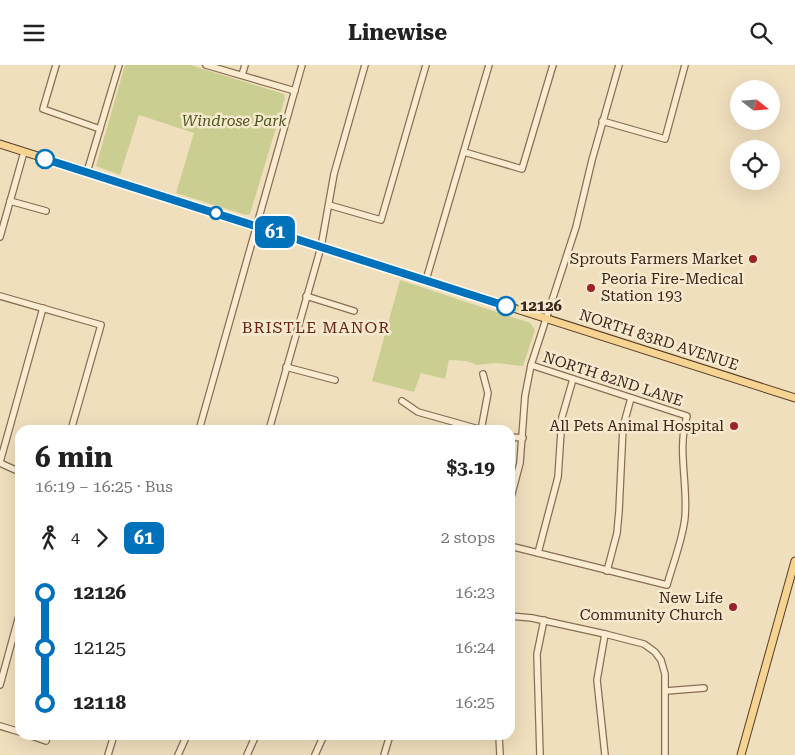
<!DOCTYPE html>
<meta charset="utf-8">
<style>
:root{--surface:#fff;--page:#f2f2f2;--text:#222;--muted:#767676}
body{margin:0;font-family:"Roboto Serif",serif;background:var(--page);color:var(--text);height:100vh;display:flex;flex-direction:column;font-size:19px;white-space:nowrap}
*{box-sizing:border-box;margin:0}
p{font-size:16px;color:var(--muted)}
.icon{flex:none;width:28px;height:28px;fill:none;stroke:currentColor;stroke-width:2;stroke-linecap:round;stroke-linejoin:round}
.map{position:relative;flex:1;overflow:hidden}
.drawer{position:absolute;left:15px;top:360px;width:500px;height:315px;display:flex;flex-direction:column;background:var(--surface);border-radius:15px;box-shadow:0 5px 20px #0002}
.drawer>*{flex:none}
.badge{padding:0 10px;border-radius:8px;font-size:18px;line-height:32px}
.needle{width:32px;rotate:107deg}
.controls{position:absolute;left:730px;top:15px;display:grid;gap:10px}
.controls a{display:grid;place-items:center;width:50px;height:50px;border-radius:50%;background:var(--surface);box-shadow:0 5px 20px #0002;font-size:25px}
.map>.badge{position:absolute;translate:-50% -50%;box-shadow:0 0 0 2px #fff}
.legs{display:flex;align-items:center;gap:8px;height:55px;padding:0 20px;font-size:16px}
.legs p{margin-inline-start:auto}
.headline{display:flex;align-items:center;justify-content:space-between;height:85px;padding:0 20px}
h1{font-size:28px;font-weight:700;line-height:38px}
ul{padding:0 20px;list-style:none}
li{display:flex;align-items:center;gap:18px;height:55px;font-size:19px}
li i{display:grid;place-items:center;width:8px;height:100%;margin:0 6px;background:currentColor}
li i::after{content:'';width:12px;height:12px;margin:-6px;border:4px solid;border-radius:50%;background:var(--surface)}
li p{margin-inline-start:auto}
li:first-child i{background:linear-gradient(#0000 50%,currentColor 0)}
li:last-child i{background:linear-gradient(currentColor 50%,#0000 0)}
header{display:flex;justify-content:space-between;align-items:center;height:65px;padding:0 20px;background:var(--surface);font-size:22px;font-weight:700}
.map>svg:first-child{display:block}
.green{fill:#cacf91}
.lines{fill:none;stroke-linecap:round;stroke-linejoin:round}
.minor-casing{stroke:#896e55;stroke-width:8}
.major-casing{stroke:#563d2a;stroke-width:9}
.minor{stroke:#fbecd1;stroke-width:5.5}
.major{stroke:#f7d391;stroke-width:7}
.line-1-casing{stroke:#fff;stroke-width:11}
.line-1{stroke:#0072bc;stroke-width:8}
.stop-1-dot{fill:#fff;stroke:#0072bc;stroke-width:2.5}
.poi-dot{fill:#9c2128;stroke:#f7e9cd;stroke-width:2}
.labels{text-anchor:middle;stroke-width:5;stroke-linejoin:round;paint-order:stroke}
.park-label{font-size:15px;font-style:italic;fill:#4a5520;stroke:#f7e9cd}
.poi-label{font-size:15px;fill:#38271b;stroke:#f7e9cd;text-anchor:end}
.stop-label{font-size:15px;font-weight:bold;fill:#38271b;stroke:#f7e9cd;text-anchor:start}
.street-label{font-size:15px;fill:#38271b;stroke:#f7e9cd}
.neighbourhood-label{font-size:16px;letter-spacing:1px;fill:#672518;stroke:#f7e9cd}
</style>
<header><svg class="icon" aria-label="menu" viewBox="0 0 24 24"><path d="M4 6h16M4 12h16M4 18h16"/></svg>Linewise<svg class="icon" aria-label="search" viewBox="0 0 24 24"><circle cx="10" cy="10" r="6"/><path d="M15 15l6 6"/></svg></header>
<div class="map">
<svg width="795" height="690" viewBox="0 0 795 690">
<rect width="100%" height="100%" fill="#f0dfbd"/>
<g class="green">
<polygon points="125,0 190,0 284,29 285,33 250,149 246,150 176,128 194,68 139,50 120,110 96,101"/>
<polygon points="400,215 530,258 535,265 523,301 495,298 477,300 466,296 449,295 445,314 421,308 414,327 372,316"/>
</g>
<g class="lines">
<defs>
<g id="minor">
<polyline points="56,0 43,44 100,64"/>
<polyline points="206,0 295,26"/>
<polyline points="242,10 245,0"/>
<polyline points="602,56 665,74 685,0"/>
<polyline points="464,87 522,104 553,0"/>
<polyline points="87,107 119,0"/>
<polyline points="10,136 46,146"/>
<polyline points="329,140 381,155 426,0"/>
<polyline points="0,172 24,87"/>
<polyline points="426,215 489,0"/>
<polyline points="0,231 101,260 71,365"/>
<polyline points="306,231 354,246"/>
<polyline points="286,302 335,315"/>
<polyline points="402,336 418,347 482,365"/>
<polyline points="199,365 302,0"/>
<polyline points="269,365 321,182 334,109 365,0"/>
<polyline points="481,365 488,328 483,309"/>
<polyline points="510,372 523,373"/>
<polyline points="0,397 43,243"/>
<polyline points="0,398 20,407"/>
<polyline points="510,436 520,398 525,331 531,300 576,162 592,95 619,0"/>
<path d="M510 481 667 520C673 498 683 474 685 452 688 418 677 385 687 351L531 300"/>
<polyline points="538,488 558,412 562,352 573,314"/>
<polyline points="607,506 617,468 619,446 623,362 631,333"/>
<polyline points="510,551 532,553 605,569 644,579 655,587 661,595 665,609 665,690"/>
<polyline points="0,620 20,547"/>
<polyline points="666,626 704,623"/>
<polyline points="0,661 20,667"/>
<polyline points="29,670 46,676 48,670"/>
<polyline points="499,670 500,690"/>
<polyline points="108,690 114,670"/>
<polyline points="178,690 187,670"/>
<polyline points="247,690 256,670"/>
<polyline points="315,690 324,670"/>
<polyline points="384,690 390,670"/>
<polyline points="540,690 537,589 544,555"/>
<polyline points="605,690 597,615 605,569"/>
</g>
<g id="major">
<polyline points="0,79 795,333"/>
<polyline points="741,690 795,496"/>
</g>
</defs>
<use href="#minor" class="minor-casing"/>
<use href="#major" class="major-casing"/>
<use href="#minor" class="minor"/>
<use href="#major" class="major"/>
</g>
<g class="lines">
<defs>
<polyline id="line-1" points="45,94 506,241"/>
</defs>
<use href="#line-1" class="line-1-casing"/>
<use href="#line-1" class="line-1"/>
</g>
<g class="stop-1-dot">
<circle cx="45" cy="94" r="9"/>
<circle cx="216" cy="148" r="6"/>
<circle cx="506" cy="241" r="9"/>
</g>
<g class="poi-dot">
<circle cx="753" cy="194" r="5"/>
<circle cx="591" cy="223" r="5"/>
<circle cx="734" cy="361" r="5"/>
<circle cx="733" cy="542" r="5"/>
</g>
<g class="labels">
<g class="park-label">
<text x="234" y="61">Windrose Park</text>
</g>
<g class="poi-label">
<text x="743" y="199">Sprouts Farmers Market</text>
<text x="601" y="219" text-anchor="start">Peoria Fire-Medical<tspan x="601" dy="17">Station 193</tspan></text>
<text x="724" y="366">All Pets Animal Hospital</text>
<text x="723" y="538">New Life<tspan x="723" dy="17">Community Church</tspan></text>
</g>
<g class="stop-label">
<text x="520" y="246">12126</text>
</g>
<g class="street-label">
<text transform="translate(659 275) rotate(18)" y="5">NORTH 83RD AVENUE</text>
<text transform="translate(613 314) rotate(18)" y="5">NORTH 82ND LANE</text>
</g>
<g class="neighbourhood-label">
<text x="316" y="268">BRISTLE MANOR</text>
</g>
</g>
</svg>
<div class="controls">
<a><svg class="needle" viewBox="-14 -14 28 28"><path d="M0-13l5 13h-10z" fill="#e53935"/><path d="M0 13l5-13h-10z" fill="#767676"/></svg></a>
<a><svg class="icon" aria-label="locate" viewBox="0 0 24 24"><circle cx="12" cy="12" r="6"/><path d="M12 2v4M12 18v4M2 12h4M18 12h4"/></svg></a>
</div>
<b class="badge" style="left:275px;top:167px;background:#0072bc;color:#fff">61</b>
<section class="drawer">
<div class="headline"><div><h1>6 min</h1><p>16:19 – 16:25 · Bus</p></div><b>$3.19</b></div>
<div class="legs"><svg class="icon" aria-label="walk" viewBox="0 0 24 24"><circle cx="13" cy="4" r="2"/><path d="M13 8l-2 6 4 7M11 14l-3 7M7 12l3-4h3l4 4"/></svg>4<svg class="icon" aria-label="forward" viewBox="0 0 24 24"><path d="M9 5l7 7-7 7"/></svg><b class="badge" style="background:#0072bc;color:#fff">61</b><p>2 stops</p></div>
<ul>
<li><i style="color:#0072bc"></i><b>12126</b><p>16:23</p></li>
<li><i style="color:#0072bc"></i><span>12125</span><p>16:24</p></li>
<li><i style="color:#0072bc"></i><b>12118</b><p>16:25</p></li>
</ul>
</section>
</div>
